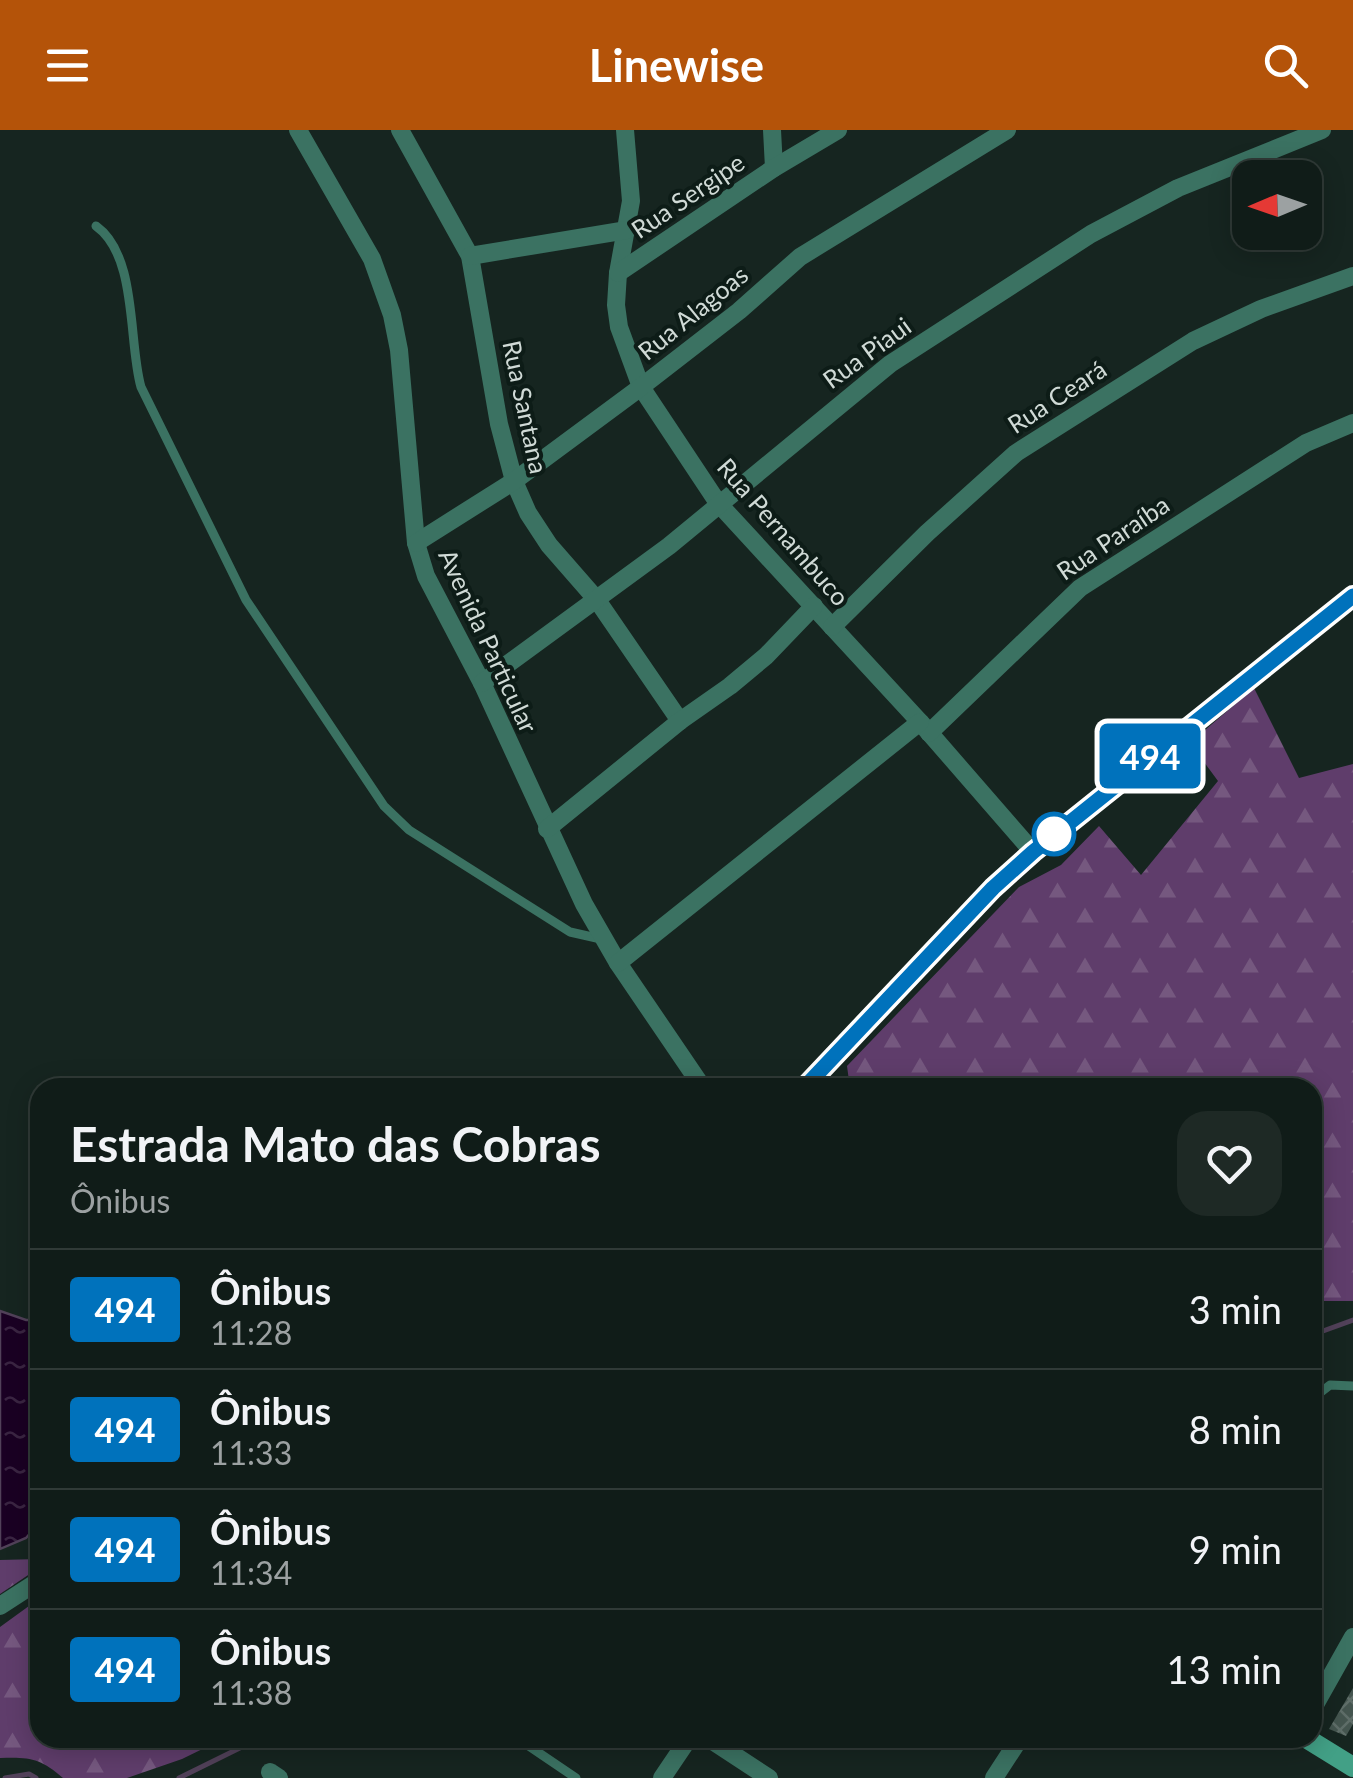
<!DOCTYPE html>
<html lang="pt">
<meta charset="utf-8">
<style>
:root{--surface:#101c18;--page:#1e2925;--text:#f1f3f6;--muted:#9ca1a2;--line:#303a37;--accent:#b45309}
body{margin:0;font-family:Lato,sans-serif;background:var(--page);color:var(--text);height:100vh;display:flex;flex-direction:column;font-size:38px;white-space:nowrap}
*{box-sizing:border-box;margin:0}
p{font-size:32px;color:var(--muted)}
.icon{flex:none;width:55px;height:55px;fill:none;stroke:currentColor;stroke-width:2;stroke-linecap:round;stroke-linejoin:round}
.map{position:relative;flex:1;overflow:hidden}
.drawer{position:absolute;left:30px;top:948px;width:1292px;height:670px;display:flex;flex-direction:column;background:var(--surface);border-radius:30px;box-shadow:0 5px 25px #0003,0 0 0 2px var(--line)}
.drawer>*{flex:none}
.badge{padding:0 20px;border-radius:8px;font-size:35px;line-height:65px}
.needle{width:65px;rotate:268deg}
.tools{position:absolute;left:1232px;top:30px;display:grid;gap:20px}
.tools a{display:grid;place-items:center;width:90px;height:90px;border-radius:20px;background:var(--surface);box-shadow:0 5px 25px #0003,0 0 0 2px var(--line);font-size:50px}
.map>.badge{position:absolute;translate:-50% -50%;box-shadow:0 0 0 5px #fff}
.round{display:grid;place-items:center;flex:none;width:105px;height:105px;border-radius:30px;background:var(--page)}
.overview{display:flex;align-items:center;justify-content:space-between;height:170px;padding:0 40px}
h1{font-size:48px;font-weight:700;line-height:75px}
ul{padding:0;list-style:none}
li{display:flex;align-items:center;gap:30px;height:120px;padding:0 40px;border-top:2px solid var(--line)}
li div{flex:1}
li b{display:block;font-size:38px}
li em{font-style:normal}
li .badge{min-width:110px;font-weight:700;text-align:center}
header{display:flex;justify-content:space-between;align-items:center;height:130px;padding:0 40px;background:var(--accent);color:#fff;font-size:45px;font-weight:700}
.map>svg:first-child{display:block}
.forest{fill:url(#forest-firs)}
.water{fill:url(#water-ripples);stroke:#514159;stroke-width:2.5}
.lines{fill:none;stroke-linecap:round;stroke-linejoin:round}
.stream{stroke:#514159;stroke-width:5}
.building{fill:url(#building-cross-hatch)}
.lane{stroke:#3b7262;stroke-width:9}
.street{stroke:#3b7262;stroke-width:18}
.secondary{stroke:#42a086;stroke-width:20}
.line-casing{stroke:#fff;stroke-width:22}
.line{stroke:#0072bc;stroke-width:15}
.stop-dot{fill:#fff;stroke:#0072bc;stroke-width:5}
.labels{text-anchor:middle;stroke-width:8;stroke-linejoin:round;paint-order:stroke}
.street-label{font-size:25px;fill:#d0dad6;stroke:#0d1c17}
</style>
<header><svg class="icon" aria-label="menu" viewBox="0 0 24 24"><path d="M4 6h16M4 12h16M4 18h16"/></svg>Linewise<svg class="icon" aria-label="search" viewBox="0 0 24 24"><circle cx="10" cy="10" r="6"/><path d="M15 15l6 6"/></svg></header>
<div class="map">
<svg width="1353" height="1648" viewBox="0 0 1353 1648">
<defs>
<pattern id="forest-firs" width="22" height="20" patternUnits="userSpaceOnUse" patternTransform="scale(2.5)"><rect width="22" height="20" fill="#5f3d6b"/><path d="M5 1l3.5 6h-7zM16 11l3.5 6h-7z" fill="#75587f"/></pattern>
<pattern id="water-ripples" width="26" height="14" patternUnits="userSpaceOnUse" patternTransform="scale(2.5)"><rect width="26" height="14" fill="#1a0023"/><path d="M2 4q2-2 4 0t4 0M15 11q2-2 4 0t4 0" fill="none" stroke="#3a2542"/></pattern>
<pattern id="building-cross-hatch" width="8" height="8" patternUnits="userSpaceOnUse" patternTransform="scale(2.5)"><rect width="8" height="8" fill="#44554f"/><path d="M0 0l8 8M0 8l8-8" fill="none" stroke="#5e6d68"/></pattern>
</defs>
<rect width="100%" height="100%" fill="#162520"/>
<g class="forest">
<polygon points="1254,558 1299,648 1353,634 1353,1171 1313,1171 1312,958 850,958 847,936 1019,757 1061,735 1099,696 1141,745 1218,651 1190,613"/>
<polygon points="40,1429 40,1437 0,1464 0,1430"/>
<path d="M40 1468V1608H225L182 1629 127 1648H63C40 1628 30 1627 0 1628V1497Z"/>
</g>
<polygon class="water" points="0,1181 26,1190 40,1190 40,1392 26,1408 0,1419"/>
<g class="lines">
<g class="stream">
<polyline points="1312,1205 1353,1190"/>
<polyline points="5,1648 29,1644 36,1648"/>
<polyline points="179,1648 260,1608"/>
</g>
</g>
<polygon class="building" points="1353,1558 1353,1594 1346,1606 1329,1599"/>
<g class="lines">
<g class="lane">
<path d="M96 96C138 126 128 212 141 257L246 470 384 676 409 700 570 802 601 809"/>
<polyline points="1312,1269 1330,1255 1353,1256"/>
<polyline points="517,1608 576,1648"/>
<polyline points="668,1608 682,1617"/>
</g>
<g class="street">
<polyline points="298,0 372,129 392,185 399,220 416,413 426,446 482,553 584,774 618,833 703,958"/>
<polyline points="400,0 470,126 499,294 514,351 528,383 549,415 597,470 680,591"/>
<polyline points="625,0 631,71 618,143 616,175 619,197 641,257 718,373 920,592 1033,722"/>
<polyline points="772,0 774,38"/>
<polyline points="470,126 627,100"/>
<polyline points="618,143 774,38 838,0"/>
<polyline points="416,413 514,351 641,257 739,181 800,127 1007,0"/>
<polyline points="832,497 927,403 1016,323 1193,211 1261,179 1353,146"/>
<polyline points="482,553 669,416 890,234 1091,104 1178,58 1322,0"/>
<polyline points="929,603 1080,458 1306,313 1353,293"/>
<polyline points="547,699 680,591 730,556 766,526 814,476"/>
<polyline points="618,833 920,592"/>
<polyline points="0,1476 40,1450"/>
<polyline points="1312,1580 1353,1507"/>
<polyline points="708,1608 769,1648"/>
<polyline points="270,1642 279,1648"/>
<polyline points="662,1648 689,1608"/>
<polyline points="994,1648 1020,1608"/>
</g>
<g class="secondary">
<polyline points="804,958 993,758 1033,722 1353,466"/>
<polyline points="1306,1608 1353,1637"/>
</g>
</g>
<g class="lines">
<defs>
<polyline id="line" points="804,958 993,758 1033,722 1353,466"/>
</defs>
<use href="#line" class="line-casing"/>
<use href="#line" class="line"/>
</g>
<circle class="stop-dot" cx="1054" cy="704" r="20"/>
<g class="labels">
<g class="street-label">
<text transform="translate(688 66) rotate(-34)" y="9">Rua Sergipe</text>
<text transform="translate(693 183) rotate(-39)" y="9">Rua Alagoas</text>
<text transform="translate(867 223) rotate(-36)" y="9">Rua Piaui</text>
<text transform="translate(1057 267) rotate(-33)" y="9">Rua Ceará</text>
<text transform="translate(525 277) rotate(78)" y="9">Rua Santana</text>
<text transform="translate(783 402) rotate(49)" y="9">Rua Pernambuco</text>
<text transform="translate(1113 408) rotate(-34)" y="9">Rua Paraíba</text>
<text transform="translate(488 511) rotate(65)" y="9">Avenida Particular</text>
</g>
</g>
</svg>
<div class="tools">
<a><svg class="needle" viewBox="-14 -14 28 28"><path d="M0-13l5 13h-10z" fill="#e53935"/><path d="M0 13l5-13h-10z" fill="#9ca1a2"/></svg></a>
</div>
<b class="badge" style="left:1150px;top:626px;background:#0072bc;color:#fff">494</b>
<section class="drawer">
<div class="overview"><div><h1>Estrada Mato das Cobras</h1><p>Ônibus</p></div><a class="round"><svg class="icon" aria-label="heart" viewBox="0 0 24 24"><path d="M12 20l-8-8c-3-5 5-10 8-4 3-6 11-1 8 4z"/></svg></a></div>
<ul>
<li><span class="badge" style="background:#0072bc;color:#fff">494</span><div><b>Ônibus</b><p>11:28</p></div><em>3 min</em></li>
<li><span class="badge" style="background:#0072bc;color:#fff">494</span><div><b>Ônibus</b><p>11:33</p></div><em>8 min</em></li>
<li><span class="badge" style="background:#0072bc;color:#fff">494</span><div><b>Ônibus</b><p>11:34</p></div><em>9 min</em></li>
<li><span class="badge" style="background:#0072bc;color:#fff">494</span><div><b>Ônibus</b><p>11:38</p></div><em>13 min</em></li>
</ul>
</section>
</div>
